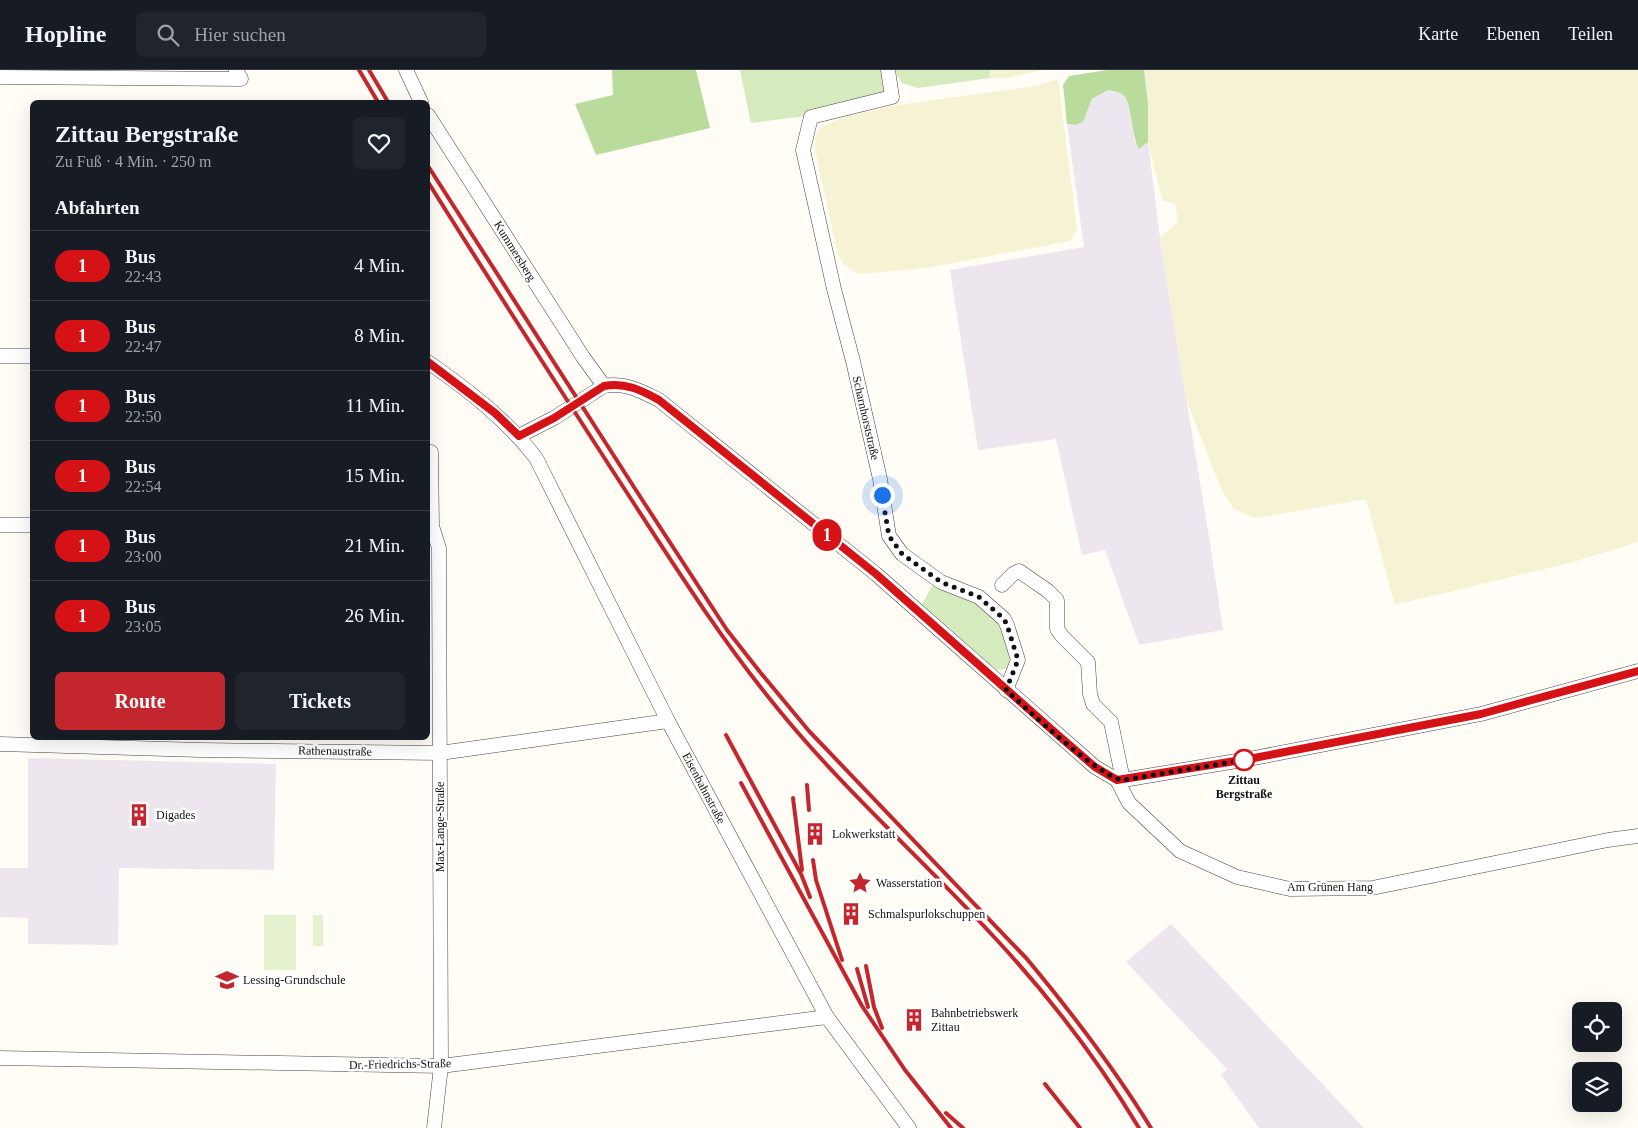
<!DOCTYPE html>
<html lang="de">
<meta charset="utf-8">
<style>
:root{--surface:#171b24;--page:#20242c;--text:#f1f3f6;--muted:#9ea1a6;--line:#363941;--accent:#c4262e}
body{margin:0;font-family:Georgia,serif;background:var(--page);color:var(--text);height:100vh;display:flex;flex-direction:column;font-size:19px;white-space:nowrap}
*{box-sizing:border-box;margin:0}
p{font-size:16px;color:var(--muted)}
.icon{flex:none;width:28px;height:28px;fill:none;stroke:currentColor;stroke-width:2;stroke-linecap:round;stroke-linejoin:round}
.map{position:relative;flex:1;overflow:hidden}
.details{position:absolute;left:30px;top:30px;width:400px;height:640px;display:flex;flex-direction:column;background:var(--surface);border-radius:8px;box-shadow:0 5px 20px #0002}
.details>*{flex:none}
.badge{padding:0 10px;border-radius:16px;font-size:18px;line-height:32px}
.tools{position:absolute;left:1572px;top:932px;display:grid;gap:10px}
.tools a{display:grid;place-items:center;width:50px;height:50px;border-radius:8px;background:var(--surface);box-shadow:0 5px 20px #0002;font-size:25px}
.you{position:absolute;width:25px;height:25px;margin:-12px;border:4px solid #fff;border-radius:50%;background:#1a73e8;box-shadow:0 0 0 8px #1a73e833}
.map>.badge{position:absolute;translate:-50% -50%;box-shadow:0 0 0 2px #fff}
h2{padding:0 25px;font-size:19px;line-height:45px}
.round{display:grid;place-items:center;flex:none;width:52px;height:52px;border-radius:8px;background:var(--page)}
.summary{display:flex;align-items:center;justify-content:space-between;height:85px;padding:0 25px}
h1{font-size:24px;font-weight:700;line-height:38px}
.cta{display:flex;gap:10px;margin-top:auto;padding:10px 25px}
.cta a{flex:1;height:58px;border-radius:8px;background:var(--accent);color:#fff;font-size:20px;font-weight:700;line-height:58px;text-align:center}
.cta a+a{background:var(--page);color:var(--text)}
ul{padding:0;list-style:none}
li{display:flex;align-items:center;gap:15px;height:70px;padding:0 25px;border-top:1px solid var(--line)}
li div{flex:1}
li b{display:block;font-size:19px}
li em{font-style:normal}
li .badge{min-width:55px;font-weight:700;text-align:center}
header{display:flex;align-items:center;gap:30px;box-sizing:border-box;height:70px;padding:0 25px;background:var(--surface);border-bottom:1px solid var(--line)}
header strong{font-size:24px}
nav{display:flex;gap:28px;margin-inline-start:auto;font-size:18px}
.search{width:350px;height:45px;background:var(--page);display:flex;align-items:center;gap:12px;box-sizing:border-box;padding:0 18px;border-radius:8px;color:var(--muted);font-size:19px}
.map>svg:first-child{display:block}
.industrial{fill:#eee6ef}
.farmland{fill:#f6f3d4}
.green{fill:#d5ebbd}
.forest{fill:#b9dc9c}
.pitch{fill:#e6f2cf}
.lines{fill:none;stroke-linecap:round;stroke-linejoin:round}
.minor-casing{stroke:#444;stroke-width:15}
.minor{stroke:#fff;stroke-width:14}
.rail{stroke:#c4262e;stroke-width:4}
.line-casing{stroke:#fff;stroke-width:11}
.line{stroke:#d51317;stroke-width:8}
.walk{stroke:#111;stroke-width:5;stroke-dasharray:0 9}
.stop-dot{fill:#fff;stroke:#d51317;stroke-width:2.5}
.labels{text-anchor:middle;stroke-width:5;stroke-linejoin:round;paint-order:stroke}
.street-label{font-size:12px;fill:#111;stroke:#fff}
.stop-label{font-size:12px;font-weight:bold;fill:#111;stroke:#fff}
.poi-label{font-size:12px;fill:#111;stroke:#fff;text-anchor:start}
</style>
<header>
<strong>Hopline</strong>
<div class="search"><svg class="icon" aria-label="search" viewBox="0 0 24 24"><circle cx="10" cy="10" r="6"/><path d="M15 15l6 6"/></svg>Hier suchen</div>
<nav><a>Karte</a><a>Ebenen</a><a>Teilen</a></nav>
</header>
<div class="map">
<svg width="1638" height="1058" viewBox="0 0 1638 1058">
<rect width="100%" height="100%" fill="#fffdf5"/>
<g class="industrial">
<polygon points="1108,20 1123,24 1129,32 1135,72 1139,78 1148,72 1160,168 1209,467 1223,560 1139,575 1105,480 1082,485 1056,369 978,380 950,200 1084,177 1067,54 1075,55 1083,52 1092,29"/>
<polygon points="28,688 276,694 274,800 119,798 118,875 28,874 28,848 0,847 0,798 28,798"/>
<polygon points="1171,854 1364,1058 1259,1058 1221,1005 1227,999 1126,892"/>
</g>
<g class="farmland">
<polygon points="990,0 1044,0 1007,8 990,8"/>
<polygon points="1144,0 1638,0 1638,472 1573,492 1395,535 1366,429 1255,448 1234,439 1221,419 1186,329 1160,168 1178,151 1175,134 1162,130 1148,72 1146,12"/>
<polygon points="1058,9 1077,160 1070,171 927,198 859,204 844,195 838,185 816,85 815,68 819,60 825,55 847,46 891,36 1035,16"/>
</g>
<g class="green">
<polygon points="740,0 886,0 890,25 806,46 751,53"/>
<polygon points="896,0 990,0 990,8 918,18 902,13 897,5"/>
<path d="M934 513C952 521 987 535 998 551 1003 558 1006 568 1008 576 1010 584 1011 592 1006 599L996 600 922 534Z"/>
</g>
<g class="forest">
<polygon points="612,0 696,0 710,58 596,85 575,34 613,25"/>
<path d="M1107 0H1144L1148 34V72L1139 79C1131 65 1132 31 1123 25 1120 22 1112 21 1108 20L1092 29 1083 52 1075 55 1067 54 1063 15 1069 6Z"/>
</g>
<g class="pitch">
<rect x="264" y="845" width="32" height="55"/>
<rect x="313" y="845" width="10" height="31"/>
</g>
<g class="lines">
<defs>
<g id="minor">
<polyline points="406,0 421,32"/>
<polyline points="888,0 892,27 811,47 803,80 834,219 853,291 880,409 889,466 902,484 941,512 979,527 1004,549 1007,555 1018,590 1006,620"/>
<polyline points="0,7 241,9 236,0"/>
<polyline points="428,45 583,287 604,316"/>
<polyline points="0,286 32,286"/>
<path d="M428 292C469 321 505 348 536 388L668 651 827 947 909 1058"/>
<path d="M519 366 554 348 604 316C625 312 641 321 659 330L876 504 1095 697 1117 710H1123L1254 688 1481 644 1638 601"/>
<polyline points="431,382 432,456 439,478 441,996 434,1058"/>
<polyline points="0,455 32,455"/>
<polyline points="1002,515 1013,504 1019,501 1048,521 1057,530 1057,559 1062,566 1088,592 1090,624 1093,634 1111,652 1123,710"/>
<polyline points="0,674 200,680 440,683 668,651"/>
<polyline points="1117,710 1129,733 1180,781 1237,807 1290,819 1372,818 1608,770 1638,766"/>
<polyline points="0,988 441,996 827,947"/>
</g>
</defs>
<use href="#minor" class="minor-casing"/>
<use href="#minor" class="minor"/>
<g class="rail">
<polyline points="359,0 378,32"/>
<polyline points="369,0 388,32"/>
<path d="M428 96 641 428 727 560 760 602 809 661 1027 889C1072 943 1114 998 1151 1058"/>
<path d="M428 112C490 211 554 310 618 409 669 487 718 566 778 639 844 720 924 791 995 868 1049 926 1098 990 1139 1058"/>
<polyline points="726,665 801,804 810,827"/>
<polyline points="741,713 862,936 905,1000 951,1058"/>
<polyline points="807,715 809,740"/>
<polyline points="793,728 802,800"/>
<polyline points="813,790 816,810 842,890"/>
<polyline points="866,896 874,937 882,958"/>
<polyline points="857,899 868,937"/>
<polyline points="1045,1014 1080,1058"/>
<polyline points="946,1043 963,1058"/>
</g>
</g>
<g class="lines">
<defs>
<path id="line" d="M428 292 495 343 519 366 554 348 604 316C625 312 641 320 659 330L876 504 1059 666 1095 697 1117 710 1254 688 1481 644 1638 601"/>
</defs>
<use href="#line" class="line-casing"/>
<use href="#line" class="line"/>
<path class="walk" d="M882 425 889 466 902 484 941 512 979 527 1004 549 1007 555 1018 590 1006 620C1026 638 1101 709 1123 710L1244 690"/>
</g>
<defs>
<symbol id="building-bare" viewBox="-9 -9 18 18"><path d="M-4-6H4V6H1V3H-1V6H-4ZM-2.5-4.3h1.7v1.8h-1.7ZM.8-4.3h1.7v1.8H.8ZM-2.5-1h1.7V.8h-1.7ZM.8-1h1.7V.8H.8Z" fill="#c4262e" stroke="#fff" stroke-width="2.5" paint-order="stroke"/></symbol>
<symbol id="sight-bare" viewBox="-9 -9 18 18"><path d="M0-6L1.8-2.2L6-1.7L2.9 1.2L3.7 5.4L0 3.3L-3.7 5.4L-2.9 1.2L-6-1.7L-1.8-2.2Z" fill="#c4262e" stroke="#fff" stroke-width="2.5" paint-order="stroke"/></symbol>
<symbol id="school-bare" viewBox="-9 -9 18 18"><path d="M0-5L7-2L0 1L-7-2ZM-4 1L0 2.5L4 1V4Q0 6-4 4Z" fill="#c4262e" stroke="#fff" stroke-width="2.5" paint-order="stroke"/></symbol>
</defs>
<g fill-rule="evenodd">
<use href="#building-bare" x="123" y="729" width="32" height="32"/>
<use href="#building-bare" x="799" y="748" width="32" height="32"/>
<use href="#sight-bare" x="844" y="797" width="32" height="32"/>
<use href="#building-bare" x="835" y="828" width="32" height="32"/>
<use href="#school-bare" x="211" y="894" width="32" height="32"/>
<use href="#building-bare" x="898" y="934" width="32" height="32"/>
</g>
<circle class="stop-dot" cx="1244" cy="690" r="10"/>
<g class="labels">
<g class="street-label">
<text transform="translate(515 181) rotate(58)" y="4">Kummersberg</text>
<text transform="translate(866 348) rotate(77)" y="4">Scharnhorststraße</text>
<text transform="translate(335 681) rotate(1)" y="4">Rathenaustraße</text>
<text transform="translate(704 718) rotate(62)" y="4">Eisenbahnstraße</text>
<text transform="translate(440 757) rotate(-90)" y="4">Max-Lange-Straße</text>
<text x="1330" y="821">Am Grünen Hang</text>
<text transform="translate(400 994) rotate(-1)" y="4">Dr.-Friedrichs-Straße</text>
</g>
<g class="stop-label">
<text x="1244" y="714">Zittau<tspan x="1244" dy="14">Bergstraße</tspan></text>
</g>
<g class="poi-label">
<text x="156" y="749">Digades</text>
<text x="832" y="768">Lokwerkstatt</text>
<text x="876" y="817">Wasserstation</text>
<text x="868" y="848">Schmalspurlokschuppen</text>
<text x="243" y="914">Lessing-Grundschule</text>
<text x="931" y="947">Bahnbetriebswerk<tspan x="931" dy="14">Zittau</tspan></text>
</g>
</g>
</svg>
<div class="tools">
<a><svg class="icon" aria-label="locate" viewBox="0 0 24 24"><circle cx="12" cy="12" r="6"/><path d="M12 2v4M12 18v4M2 12h4M18 12h4"/></svg></a>
<a><svg class="icon" aria-label="layers" viewBox="0 0 24 24"><path d="M12 4l9 5-9 5-9-5zM3 14l9 5 9-5"/></svg></a>
</div>
<div class="you" style="left:882px;top:425px"></div>
<b class="badge" style="left:827px;top:465px;background:#d51317;color:#fff">1</b>
<section class="details">
<div class="summary"><div><h1>Zittau Bergstraße</h1><p>Zu Fuß · 4 Min. · 250 m</p></div><a class="round"><svg class="icon" aria-label="heart" viewBox="0 0 24 24"><path d="M12 20l-8-8c-3-5 5-10 8-4 3-6 11-1 8 4z"/></svg></a></div>
<h2>Abfahrten</h2>
<ul>
<li><span class="badge" style="background:#d51317;color:#fff">1</span><div><b>Bus</b><p>22:43</p></div><em>4 Min.</em></li>
<li><span class="badge" style="background:#d51317;color:#fff">1</span><div><b>Bus</b><p>22:47</p></div><em>8 Min.</em></li>
<li><span class="badge" style="background:#d51317;color:#fff">1</span><div><b>Bus</b><p>22:50</p></div><em>11 Min.</em></li>
<li><span class="badge" style="background:#d51317;color:#fff">1</span><div><b>Bus</b><p>22:54</p></div><em>15 Min.</em></li>
<li><span class="badge" style="background:#d51317;color:#fff">1</span><div><b>Bus</b><p>23:00</p></div><em>21 Min.</em></li>
<li><span class="badge" style="background:#d51317;color:#fff">1</span><div><b>Bus</b><p>23:05</p></div><em>26 Min.</em></li>
</ul>
<div class="cta"><a>Route</a><a>Tickets</a></div>
</section>
</div>
